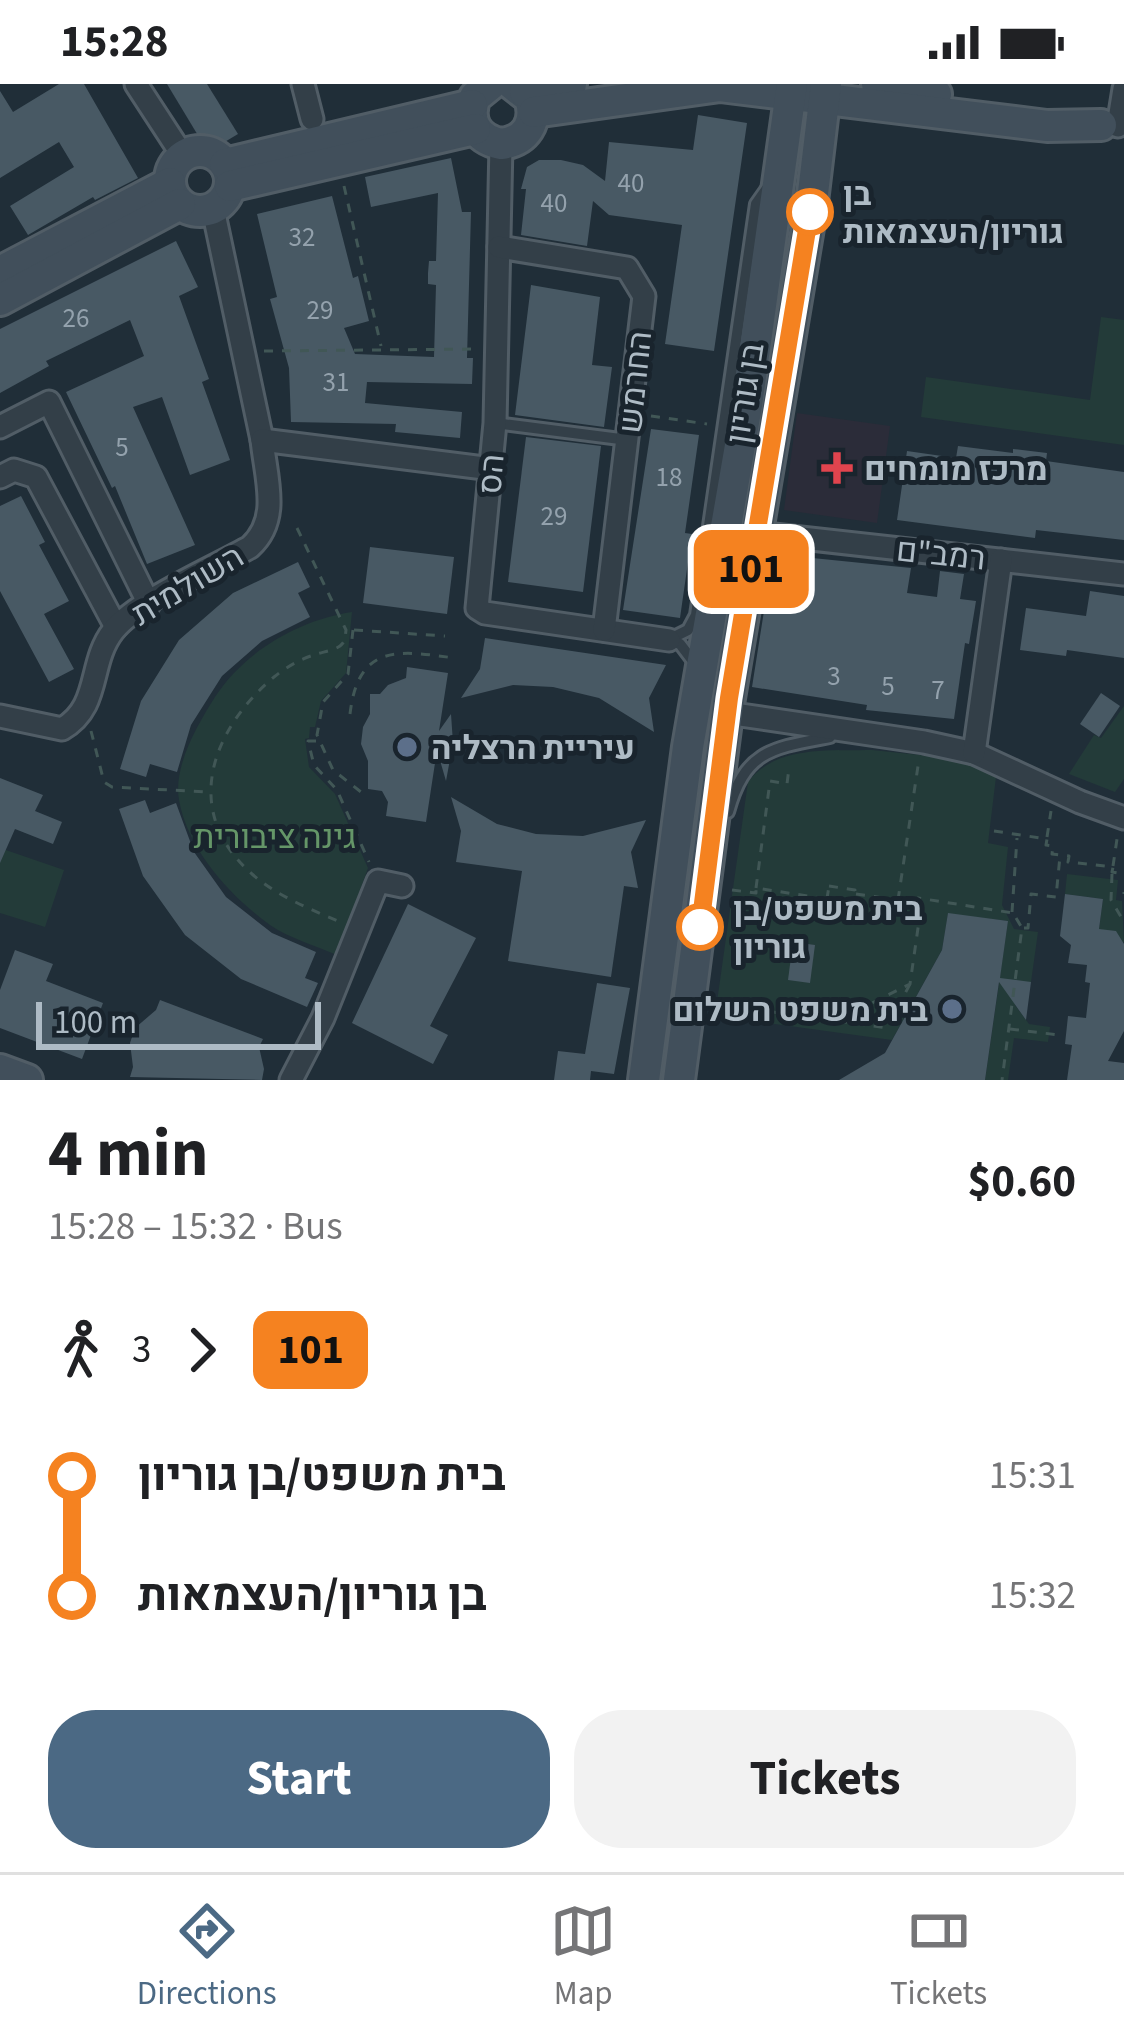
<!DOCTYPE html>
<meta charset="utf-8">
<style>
:root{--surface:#fff;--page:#f2f2f2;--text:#202124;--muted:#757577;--line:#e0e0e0;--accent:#4b6984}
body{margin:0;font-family:"Source Sans 3",Heebo,sans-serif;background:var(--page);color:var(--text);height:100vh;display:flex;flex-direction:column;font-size:45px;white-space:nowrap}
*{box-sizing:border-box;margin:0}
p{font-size:39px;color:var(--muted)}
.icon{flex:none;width:66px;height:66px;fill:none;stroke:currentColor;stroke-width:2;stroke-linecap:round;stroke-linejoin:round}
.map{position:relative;height:996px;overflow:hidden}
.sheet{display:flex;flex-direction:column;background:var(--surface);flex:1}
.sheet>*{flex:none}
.badge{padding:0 24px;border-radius:18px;font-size:42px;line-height:78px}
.scale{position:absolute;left:36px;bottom:30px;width:285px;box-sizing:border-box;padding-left:12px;border:6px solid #aebbc5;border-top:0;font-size:33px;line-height:42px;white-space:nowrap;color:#aebbc5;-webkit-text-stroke:9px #19242d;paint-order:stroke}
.map>.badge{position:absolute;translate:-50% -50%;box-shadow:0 0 0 6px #fff}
.legs{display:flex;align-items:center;gap:18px;height:132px;padding:0 48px;font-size:39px}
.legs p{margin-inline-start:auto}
.headline{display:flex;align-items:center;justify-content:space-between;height:204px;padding:0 48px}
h1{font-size:66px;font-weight:700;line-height:90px}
.button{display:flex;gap:24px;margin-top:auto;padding:24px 48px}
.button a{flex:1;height:138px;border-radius:48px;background:var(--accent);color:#fff;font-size:48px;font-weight:700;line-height:138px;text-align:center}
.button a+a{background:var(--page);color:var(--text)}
ul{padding:0 48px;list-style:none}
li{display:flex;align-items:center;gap:42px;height:120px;font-size:45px}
li i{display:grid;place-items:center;width:18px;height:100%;margin:0 15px;background:currentColor}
li i::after{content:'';width:30px;height:30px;margin:-15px;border:9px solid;border-radius:50%;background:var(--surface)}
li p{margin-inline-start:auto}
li:first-child i{background:linear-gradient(#0000 50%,currentColor 0)}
li:last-child i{background:linear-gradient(currentColor 50%,#0000 0)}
.status{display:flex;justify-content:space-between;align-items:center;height:84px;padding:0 60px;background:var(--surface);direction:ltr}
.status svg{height:33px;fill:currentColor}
.menu{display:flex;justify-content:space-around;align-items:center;height:168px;border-top:3px solid var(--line);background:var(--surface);font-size:33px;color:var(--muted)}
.menu a{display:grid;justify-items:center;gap:6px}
.menu .on{color:var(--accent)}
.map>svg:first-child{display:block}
.medical{fill:#2b2c39}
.green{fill:#233b39}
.building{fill:#485964}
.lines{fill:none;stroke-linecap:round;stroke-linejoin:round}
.lane-casing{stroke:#515d66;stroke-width:16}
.street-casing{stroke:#515d66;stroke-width:27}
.secondary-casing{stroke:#515d66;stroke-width:36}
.path{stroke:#415756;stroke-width:3;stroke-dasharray:9 9;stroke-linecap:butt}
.lane{stroke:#333f48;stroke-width:10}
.street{stroke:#333f48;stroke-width:21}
.secondary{stroke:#414f5b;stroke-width:30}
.line-1-casing{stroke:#fff;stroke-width:27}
.line-1{stroke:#f58220;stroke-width:18}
.stop-1-dot{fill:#fff;stroke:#f58220;stroke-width:6}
.health-dot{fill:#e0444e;stroke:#19242d;stroke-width:4.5}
.service-dot{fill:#5c6f8a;stroke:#19242d;stroke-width:4.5}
.labels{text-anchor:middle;stroke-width:10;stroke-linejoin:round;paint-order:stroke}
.number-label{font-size:27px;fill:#94a2ad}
.stop-label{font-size:33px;font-weight:bold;fill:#aebbc5;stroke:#19242d;text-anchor:start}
.street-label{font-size:33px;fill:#aebbc5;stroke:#19242d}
.poi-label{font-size:33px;font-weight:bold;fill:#aebbc5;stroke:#19242d;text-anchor:start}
.park-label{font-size:33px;fill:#659668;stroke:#19242d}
</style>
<div class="status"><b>15:28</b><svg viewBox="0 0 49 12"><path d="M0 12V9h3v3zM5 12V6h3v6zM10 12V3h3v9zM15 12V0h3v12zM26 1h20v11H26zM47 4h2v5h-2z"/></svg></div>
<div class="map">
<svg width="1124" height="996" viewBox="0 0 1124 996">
<rect width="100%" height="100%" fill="#202e38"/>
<polygon class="medical" points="797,329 890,342 877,439 784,426"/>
<g class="green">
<polygon points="1101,233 1124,236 1124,361 921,333 926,293 1090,316"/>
<path d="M352 528 346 589 321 617 315 643H310L309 654 305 655 309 683 335 710 368 784 337 871C316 862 289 854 270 841 230 812 188 766 179 716 173 682 198 640 215 613 245 567 299 536 352 528Z"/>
<polygon points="1124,622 1124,695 1115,708 1069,690 1094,651 1101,654"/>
<path d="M872 666 958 675 996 693 988 759 1008 763 1002 821 1014 845 1038 848 1031 898H1025L1015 921 1029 940 1050 943 1048 958 1014 954 1008 996H985L1008 837 948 830 942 866 892 956 715 932 748 698C776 661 829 667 872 666Z"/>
<polygon points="0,764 64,786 45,843 0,829"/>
<polygon points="1067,790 1118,796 1116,816 1122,817 1124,858 1115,857 1099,845 1103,815 1065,810"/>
</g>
<g class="building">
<polygon points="59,0 84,0 138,94 95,116 93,113 28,151 10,122 74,83 59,58 0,94 0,7 13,28"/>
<polygon points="167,0 207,0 238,50 208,68"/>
<polygon points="698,31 747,39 714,267 665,260 682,141 609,131 593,117 587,162 521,151 526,105 521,105 527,83 539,76 561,76 583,81 605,97 609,58 693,66"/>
<polygon points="451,74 462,128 471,128 467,274 473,274 472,300 367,298 365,319 462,328 460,354 395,348 396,340 291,338 289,284 270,215 277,213 257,130 332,112 353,194 358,192 369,237 344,244 355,270 434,273 436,201 428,200 428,189 429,177 436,177 438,109 371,123 365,93"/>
<polygon points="176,157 198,203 179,212 209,295 202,298 230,376 190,391 162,313 133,323 195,461 147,480 115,402 112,404 66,308 144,272 130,236 46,277 49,282 0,309 0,245"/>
<polygon points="531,201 600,213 592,281 612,283 604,343 515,331"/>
<polygon points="651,345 699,351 685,449 692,450 680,534 623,526"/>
<polygon points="526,353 601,362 583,508 508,498"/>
<polygon points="958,362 1013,369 1013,365 1047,369 1046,377 1124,388 1124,456 1036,446 1035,454 897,436 907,367 956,374"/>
<polygon points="21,412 45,458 39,461 69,517 44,530 74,585 49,598 0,507 0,422"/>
<polygon points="370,463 454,473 447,530 363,519"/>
<polygon points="773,470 911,484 907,509 937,513 940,487 964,490 960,515 976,517 969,560 965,559 954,635 866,626 867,621 752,603"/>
<polygon points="298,478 310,503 298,509 310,533 262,557 222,592 191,641 177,688 150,680 146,693 120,685 141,617 179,556 233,509"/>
<polygon points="1090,507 1124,512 1124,574 1067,566 1066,572 1020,566 1026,524 1086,532"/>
<polygon points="485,554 666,581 649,614 654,648 599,614 553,603 513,601 461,614 480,585"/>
<polygon points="407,583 448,589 439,647 451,630 453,659 446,697 437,666 426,738 386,732 388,718 382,707 368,705 368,677 361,660 363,643 370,630 370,610 380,610 388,601 406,594"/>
<polygon points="1101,609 1120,622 1099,653 1080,640"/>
<polygon points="0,694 43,711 35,727 62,738 53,760 15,745 0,779"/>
<polygon points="451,713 497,740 536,750 583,752 646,736 631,768 638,804 624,802 611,893 508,877 522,787 456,778 461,747"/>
<polygon points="145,716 150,729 176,719 194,768 226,813 272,849 316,868 305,894 318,899 307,923 241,895 185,851 143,792 119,725"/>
<polygon points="1065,810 1103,815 1099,845 1116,847 1124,860 1124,947 1108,977 1124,979 1124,996 1067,996 1072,961 1065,960 1068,932 1086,934 1090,899 1085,898 1087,881 1068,879 1071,861 1060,852"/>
<polygon points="408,820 476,854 430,942 448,951 433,980 352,939"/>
<polygon points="948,829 1008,837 1000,894 1031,898 1026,936 999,898 985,996 839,996 885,969 942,866"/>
<polygon points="793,858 815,861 810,899 788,896"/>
<polygon points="15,866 53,880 46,897 103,919 82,975 0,944 0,906"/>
<polygon points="597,899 630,904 614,990 591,987 590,996 554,996 558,967 585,970"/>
<polygon points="160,916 263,955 259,963 264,985 262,996 130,993 133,983 130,959 135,944 156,926"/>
</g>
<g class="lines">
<defs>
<g id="lane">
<polyline points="495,339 628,356"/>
<polyline points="670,555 688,546 696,531 756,120 768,103"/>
<polyline points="669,556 680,560 696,581"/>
<path d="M728 728C745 666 772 664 830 653"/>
</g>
<g id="street">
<polyline points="136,0 183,72"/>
<polyline points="303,0 312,35"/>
<polyline points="1118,42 1124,5"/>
<polyline points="501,60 495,339 477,524 485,529 669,556"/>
<polyline points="213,125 262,356"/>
<polyline points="499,163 627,184 644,212 604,546"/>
<polyline points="0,343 49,318 149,520"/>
<polyline points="0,393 14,386 36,393 116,543"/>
<polyline points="757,449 1124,490"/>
<polyline points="727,629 924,658 974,669 1080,718 1124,734"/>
<path d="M0 632 62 645C101 623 88 579 113 547 138 516 213 484 250 463 281 435 266 395 262 356L492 385"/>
<polyline points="974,669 1001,476"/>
<polyline points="291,996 323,934 378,797 402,802"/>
</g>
<g id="secondary">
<path d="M491 0 475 13C466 36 476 55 501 60 526 57 538 39 530 14L512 0"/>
<polyline points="877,0 936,10"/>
<polyline points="525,8 571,0"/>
<polyline points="534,28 720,2 1047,42 1101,41"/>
<circle cx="200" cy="97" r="30"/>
<polyline points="225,80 472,21"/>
<polyline points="230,102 475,45"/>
<polyline points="0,188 170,99"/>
<polyline points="0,216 180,120"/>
<polyline points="0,986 27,996"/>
<polyline points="644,996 688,663 747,321 792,0"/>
<polyline points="679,996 729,614 811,126 826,0"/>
</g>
</defs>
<use href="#lane" class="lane-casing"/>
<use href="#street" class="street-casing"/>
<use href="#secondary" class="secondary-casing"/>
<g class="path">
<polyline points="344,102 381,262"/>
<polyline points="264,267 476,265"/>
<polyline points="651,332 707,340"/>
<path d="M297 444 346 546C345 554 346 557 340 562 333 567 321 568 314 571 300 575 285 584 274 593 211 646 181 728 252 790 277 812 310 825 340 838"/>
<polyline points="353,546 348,590 323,618 317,651 333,686 361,708"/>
<polyline points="354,546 445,552"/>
<path d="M350 630C358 560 398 566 454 574"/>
<polyline points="91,647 104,698 112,703 208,708"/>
<polyline points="316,657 308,657 314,681 337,706 369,778"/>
<polyline points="994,747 1047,755 1046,761 1053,762 1052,770 1069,772 1068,778 1113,783 1112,788 1124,790"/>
<polyline points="1047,753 1051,727"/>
<polyline points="1113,782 1117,755"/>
<polyline points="1112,790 1111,816 1124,838"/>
<polygon points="829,802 855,806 851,831 825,827"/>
<polyline points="756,804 770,697 787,700 789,684"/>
<polyline points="732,806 756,809 756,804 827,815"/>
<polyline points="1124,808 1124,810"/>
<polyline points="856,810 918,819"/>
<polyline points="898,816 918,682"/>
<polyline points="1012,828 1017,754"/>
<polyline points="1024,844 1028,844 1031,810 1056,813 1060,772"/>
<polyline points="716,920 836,937 910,900 920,830 916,829 918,814 1013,829 1022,844 1002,996"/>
<polyline points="838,937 887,944 910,900"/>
<polyline points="1010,945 1059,951"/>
</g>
<use href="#lane" class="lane"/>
<use href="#street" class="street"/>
<use href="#secondary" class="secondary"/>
</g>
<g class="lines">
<defs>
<polyline id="line-1" points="700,843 729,614 810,128"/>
</defs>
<use href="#line-1" class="line-1-casing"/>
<use href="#line-1" class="line-1"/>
</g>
<g class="stop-1-dot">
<circle cx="810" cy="128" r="21"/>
<circle cx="700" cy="843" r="21"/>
</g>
<path class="health-dot" d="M831 366h12v12h12v12h-12v12h-12v-12h-12v-12h12z"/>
<g class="service-dot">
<circle cx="407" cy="663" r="12"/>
<circle cx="952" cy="925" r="12"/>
</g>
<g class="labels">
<g class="number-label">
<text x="631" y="108">40</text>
<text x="554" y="128">40</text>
<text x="302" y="162">32</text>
<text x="320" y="235">29</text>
<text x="76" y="243">26</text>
<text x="336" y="307">31</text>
<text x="122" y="372">5</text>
<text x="669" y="402">18</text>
<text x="554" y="441">29</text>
<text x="834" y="601">3</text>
<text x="888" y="611">5</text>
<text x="938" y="615">7</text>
</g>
<g class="stop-label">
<text x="843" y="121">בן<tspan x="843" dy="38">גוריון/העצמאות</tspan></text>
<text x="733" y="836">בית משפט/בן<tspan x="733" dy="38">גוריון</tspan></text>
</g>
<g class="street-label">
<text transform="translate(634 298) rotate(-84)" y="12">החרמש</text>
<text transform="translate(744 309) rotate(-81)" y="12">בן גוריון</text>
<text transform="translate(490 390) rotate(-85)" y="12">הס</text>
<text transform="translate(941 469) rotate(6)" y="12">רמב"ם</text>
<text transform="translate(187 500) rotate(-31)" y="12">השולמית</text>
</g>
<g class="poi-label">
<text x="864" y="396">מרכז מומחים</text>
<text x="431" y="675">עיריית הרצליה</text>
<text x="928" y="937" text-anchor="end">בית משפט השלום</text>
</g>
<g class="park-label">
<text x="275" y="764">גינה ציבורית</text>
</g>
</g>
</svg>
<div class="scale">100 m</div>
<b class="badge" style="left:751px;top:485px;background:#f58220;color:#111">101</b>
</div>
<section class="sheet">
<div class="headline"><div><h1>4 min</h1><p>15:28 – 15:32 · Bus</p></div><b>$0.60</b></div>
<div class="legs"><svg class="icon" aria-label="walk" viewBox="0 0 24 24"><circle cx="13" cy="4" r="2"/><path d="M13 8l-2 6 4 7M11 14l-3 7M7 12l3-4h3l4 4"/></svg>3<svg class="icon" aria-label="forward" viewBox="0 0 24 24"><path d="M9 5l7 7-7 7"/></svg><b class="badge" style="background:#f58220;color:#111">101</b></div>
<ul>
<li><i style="color:#f58220"></i><b>בית משפט/בן גוריון</b><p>15:31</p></li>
<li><i style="color:#f58220"></i><b>בן גוריון/העצמאות</b><p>15:32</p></li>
</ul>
<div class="button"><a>Start</a><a>Tickets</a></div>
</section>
<nav class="menu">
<a class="on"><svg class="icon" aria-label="directions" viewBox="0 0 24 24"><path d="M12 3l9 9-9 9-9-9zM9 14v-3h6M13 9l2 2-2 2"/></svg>Directions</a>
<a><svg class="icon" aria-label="map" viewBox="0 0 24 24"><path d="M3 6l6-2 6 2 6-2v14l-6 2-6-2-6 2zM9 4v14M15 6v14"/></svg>Map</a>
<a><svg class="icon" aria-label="tickets" viewBox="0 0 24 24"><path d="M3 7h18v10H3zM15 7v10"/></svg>Tickets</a>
</nav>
